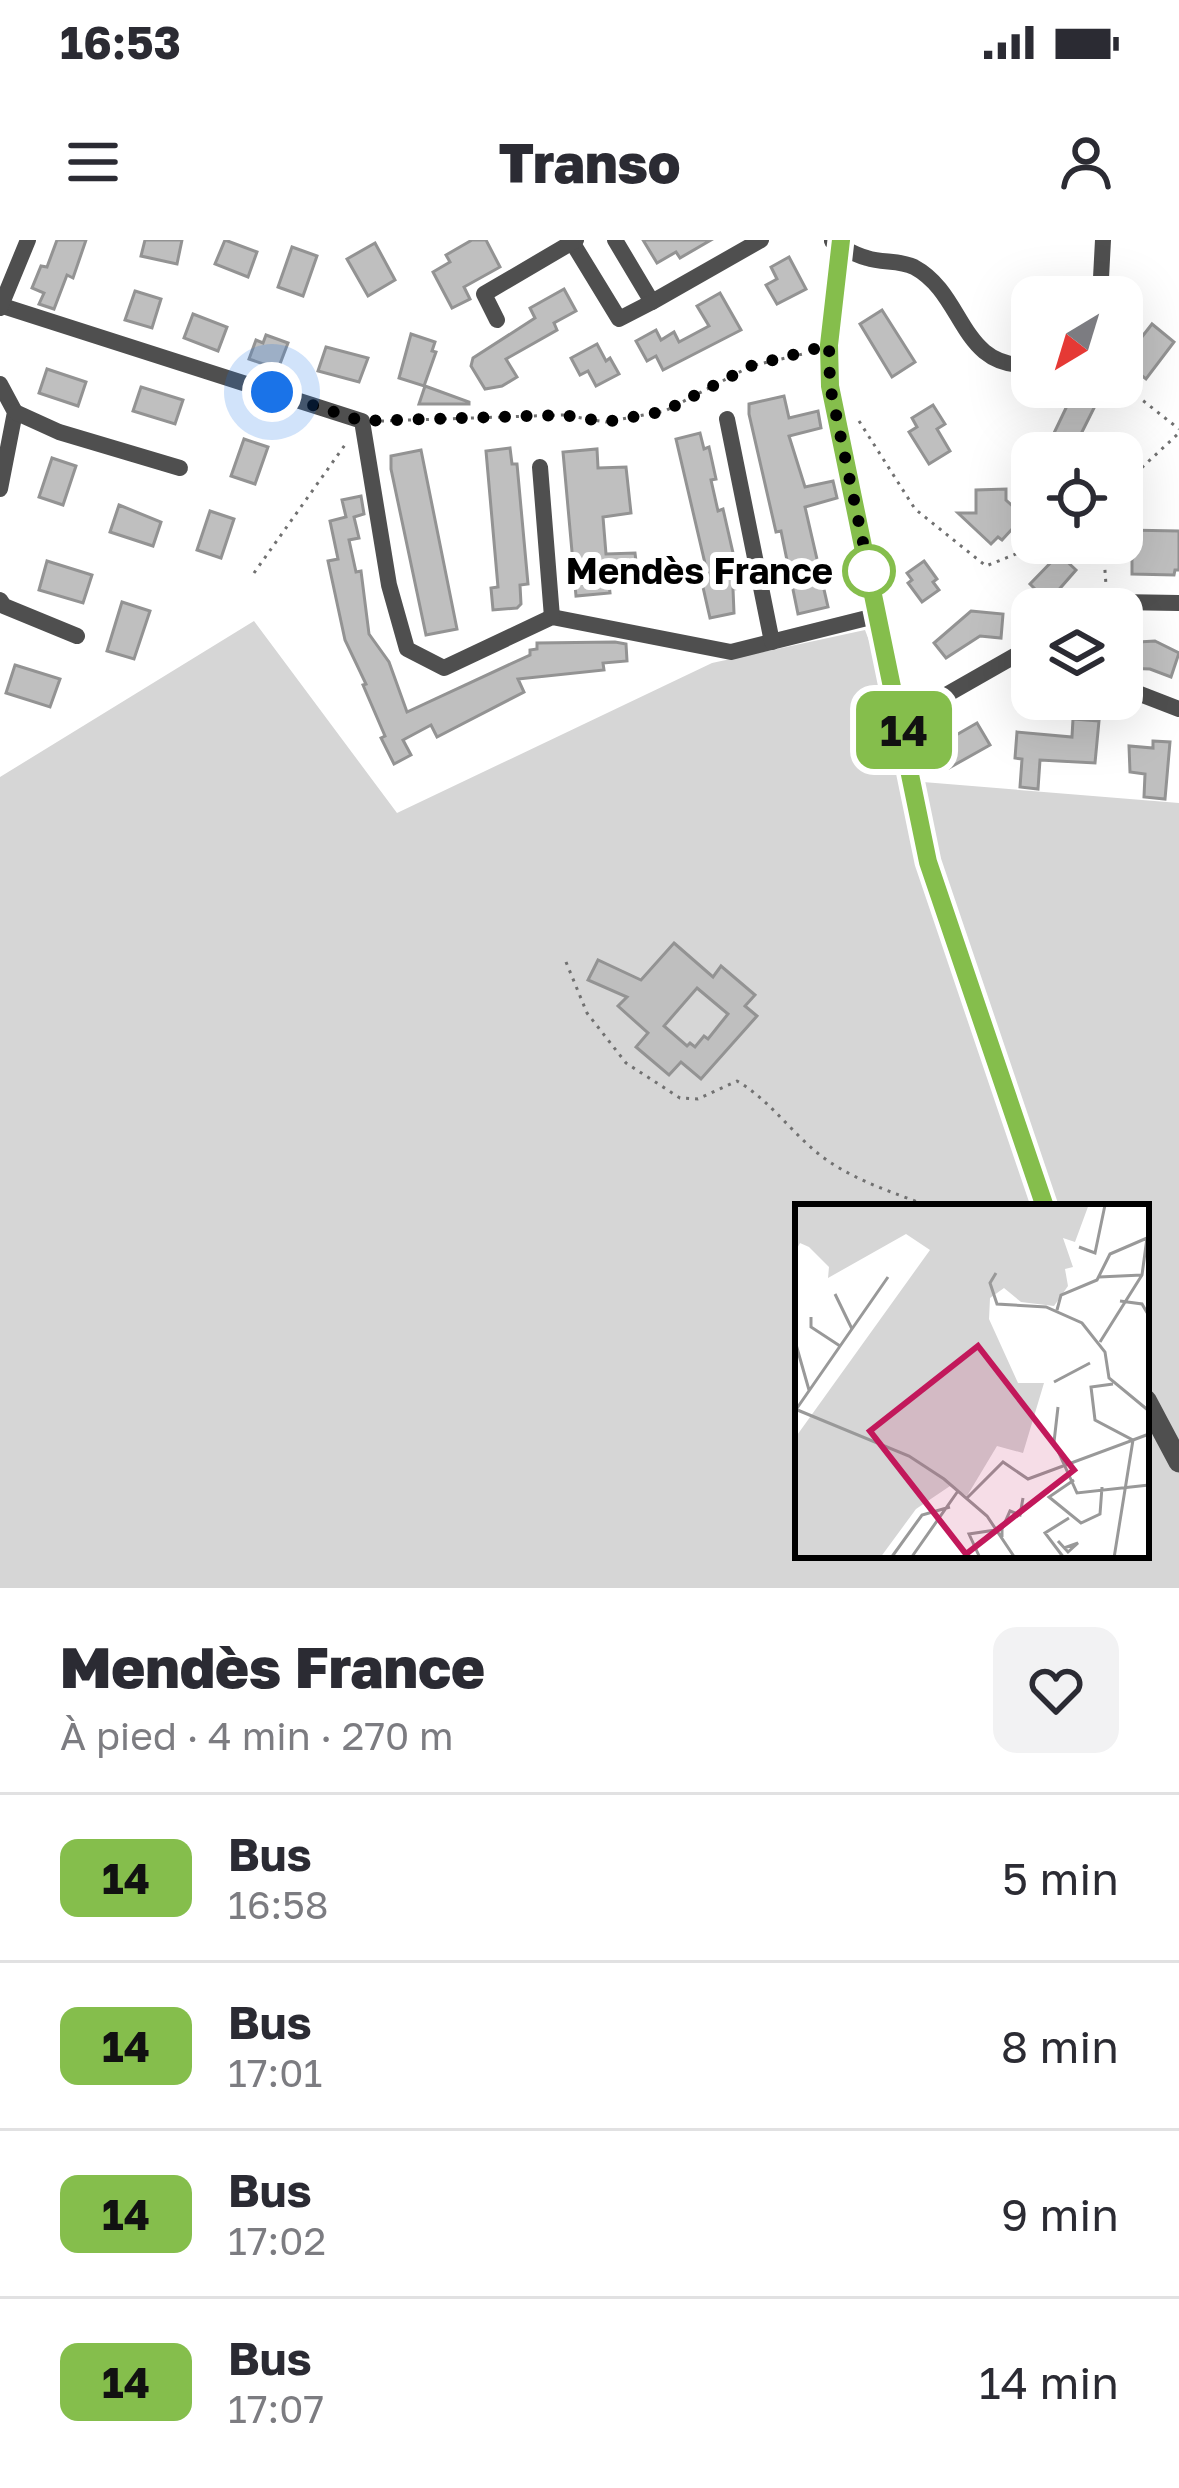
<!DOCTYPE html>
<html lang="fr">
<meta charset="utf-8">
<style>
:root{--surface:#fff;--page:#f2f2f3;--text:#2b2b33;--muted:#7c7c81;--line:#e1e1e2}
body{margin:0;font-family:"Golos Text",sans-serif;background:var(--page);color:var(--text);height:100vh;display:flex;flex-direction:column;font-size:45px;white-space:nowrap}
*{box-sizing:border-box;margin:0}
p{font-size:39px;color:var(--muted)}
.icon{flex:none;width:66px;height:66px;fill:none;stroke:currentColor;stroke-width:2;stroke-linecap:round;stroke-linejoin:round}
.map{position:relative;height:1348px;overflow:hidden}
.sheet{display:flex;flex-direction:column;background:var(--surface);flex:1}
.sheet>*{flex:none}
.badge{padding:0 24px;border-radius:18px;font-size:42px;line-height:78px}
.needle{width:78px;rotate:218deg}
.fabs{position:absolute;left:1011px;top:36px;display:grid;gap:24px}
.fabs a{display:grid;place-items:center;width:132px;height:132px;border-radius:24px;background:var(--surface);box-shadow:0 12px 48px #0002;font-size:60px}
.you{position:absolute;width:60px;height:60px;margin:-30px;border:9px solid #fff;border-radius:50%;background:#1a73e8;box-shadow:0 0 0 18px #1a73e833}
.map>.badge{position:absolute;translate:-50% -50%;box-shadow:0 0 0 6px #fff}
.round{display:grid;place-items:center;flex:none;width:126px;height:126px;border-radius:24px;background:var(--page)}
.head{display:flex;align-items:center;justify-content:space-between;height:204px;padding:0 60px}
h1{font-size:57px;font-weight:800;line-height:90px}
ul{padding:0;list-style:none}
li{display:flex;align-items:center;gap:36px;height:168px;padding:0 60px;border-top:3px solid var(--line)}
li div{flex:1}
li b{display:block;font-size:45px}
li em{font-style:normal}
li .badge{min-width:132px;font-weight:700;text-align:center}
.status{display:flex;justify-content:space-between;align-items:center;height:84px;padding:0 60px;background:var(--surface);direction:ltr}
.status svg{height:33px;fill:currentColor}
header{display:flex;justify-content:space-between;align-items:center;height:156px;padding:0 60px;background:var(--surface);font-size:54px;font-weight:800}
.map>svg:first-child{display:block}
.green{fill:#d6d6d6;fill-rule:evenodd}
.building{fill:#bfbfbf;stroke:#939393;stroke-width:3;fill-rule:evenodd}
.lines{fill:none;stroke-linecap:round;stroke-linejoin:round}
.path{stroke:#717171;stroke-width:3;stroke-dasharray:3 6;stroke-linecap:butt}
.minor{stroke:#4f4f4f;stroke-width:16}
.tertiary{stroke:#4f4f4f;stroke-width:21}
.line-casing{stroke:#fff;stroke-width:27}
.line{stroke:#85be4c;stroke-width:18}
.walk{stroke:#000;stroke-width:12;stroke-dasharray:0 21.6}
.stop-dot{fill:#fff;stroke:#85be4c;stroke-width:6}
.labels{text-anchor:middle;stroke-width:12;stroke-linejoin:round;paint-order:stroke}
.stop-label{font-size:36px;font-weight:bold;fill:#000;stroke:#fff;text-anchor:end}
.inset-road{fill:none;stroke:#999;stroke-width:3}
.view{fill:#c2185b;fill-opacity:0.15;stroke:#c2185b;stroke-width:6}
.inset-edge{fill:none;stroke:#000;stroke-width:6}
</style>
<div class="status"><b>16:53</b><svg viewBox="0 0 49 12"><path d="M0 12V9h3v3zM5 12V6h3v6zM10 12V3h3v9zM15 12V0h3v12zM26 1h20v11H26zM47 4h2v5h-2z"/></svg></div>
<header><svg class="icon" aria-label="menu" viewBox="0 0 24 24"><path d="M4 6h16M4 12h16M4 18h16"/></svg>Transo<svg class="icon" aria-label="person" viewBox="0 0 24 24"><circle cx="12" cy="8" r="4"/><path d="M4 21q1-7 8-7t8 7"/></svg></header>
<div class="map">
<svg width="1179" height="1348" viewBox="0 0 1179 1348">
<rect width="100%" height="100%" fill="#fff"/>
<path class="green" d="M254 381 397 573 712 423 865 390 923 542 1179 563V1348H0V537ZM798 967H1146V1315H798Z"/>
<g class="building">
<polygon points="57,0 86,0 73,38 67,35 54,69 39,64 44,53 32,48 41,26 47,27"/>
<polygon points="145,0 182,0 177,24 141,16"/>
<polygon points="225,0 257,12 248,37 215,24"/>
<polygon points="472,0 486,0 500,27 464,47 470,59 452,68 433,32 450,22 446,15"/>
<polygon points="643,0 711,0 680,18 676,12 657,23"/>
<polygon points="375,3 395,40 368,56 347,19"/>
<polygon points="292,7 317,16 303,56 278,47"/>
<polygon points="789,17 806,49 777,64 766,45 777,39 771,27"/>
<polygon points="564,49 576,71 554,83 557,90 506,119 517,137 502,146 485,149 471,126 473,118 535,78 530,68"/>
<polygon points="135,51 161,59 152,88 125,80"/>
<polygon points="720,53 741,90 663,130 656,116 647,121 636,101 656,90 661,100 674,92 679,102 709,86 697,66"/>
<polygon points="882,70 915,122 892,137 860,84"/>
<polygon points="193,74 227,87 218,111 184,98"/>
<polygon points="1152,84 1174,102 1146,139 1123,121"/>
<polygon points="411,94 435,102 432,111 436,112 424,146 399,138"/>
<polygon points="266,95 288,103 278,129 249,119 256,100 263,103"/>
<polygon points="597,104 606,121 610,118 619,134 596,146 588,131 580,135 571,118"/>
<polygon points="326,107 368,118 359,142 318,131"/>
<polygon points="47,129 86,142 78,166 39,153"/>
<polygon points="425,146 469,162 469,164 419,164"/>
<polygon points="141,147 183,160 175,184 133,171"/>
<polygon points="1076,147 1101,154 1076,204 1054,193"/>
<polygon points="784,156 789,178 818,171 821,188 789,196 805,247 833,241 837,258 805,267 828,367 798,374 781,291 776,292 749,174 749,164"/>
<polygon points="933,165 945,184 937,189 950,211 929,224 909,192 917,187 912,178"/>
<polygon points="700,193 704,209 709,207 716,239 711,240 718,271 723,269 741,348 733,349 734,373 710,378 700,334 707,332 676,199"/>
<polygon points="244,199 268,207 255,244 231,236"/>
<polygon points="510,208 512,224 517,224 528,344 520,345 521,364 517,368 493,370 491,348 498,347 486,211"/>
<polygon points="597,209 598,228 626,227 631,273 603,277 606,314 635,313 637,330 608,334 610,353 576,356 563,212"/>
<polygon points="421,210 457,389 426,395 391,229 391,216"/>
<polygon points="52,218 76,226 63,265 39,257"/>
<polygon points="1006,249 1006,260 1028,280 1018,292 1013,288 1002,300 998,297 991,304 958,273 976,273 976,250"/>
<polygon points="361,256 364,274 354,277 359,298 349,300 356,332 361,331 369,394 389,422 407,472 530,415 530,410 537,409 537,403 615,402 626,404 627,421 603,423 604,430 518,439 524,452 437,497 431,485 403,500 411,515 394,524 381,498 385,496 363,445 366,444 345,400 328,321 338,319 330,281 346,277 342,260"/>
<polygon points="119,265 161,282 153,306 110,292"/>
<polygon points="210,271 234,279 221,318 197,310"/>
<polygon points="1125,290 1179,291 1179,330 1175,330 1174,335 1132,334 1132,317 1124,318"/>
<polygon points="1059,314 1076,330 1048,362 1030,344"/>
<polygon points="47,321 92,335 83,363 39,350"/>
<polygon points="924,321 937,339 933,342 939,350 922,362 908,343 912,340 907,333"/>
<polygon points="122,362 150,371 134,419 107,411"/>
<polygon points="971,371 1003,374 1001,398 980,396 946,418 934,403"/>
<polygon points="1155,401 1179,413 1171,437 1150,429 1123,428 1122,403"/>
<polygon points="15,425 60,439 50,467 6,453"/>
<polygon points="1073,479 1099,481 1095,523 1040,520 1038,549 1020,547 1022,519 1015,518 1017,492 1072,497"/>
<polygon points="977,483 990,505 949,528 937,506"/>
<polygon points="1153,501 1170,502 1165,559 1144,557 1145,534 1130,532 1129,506 1153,508"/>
<path d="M674 703 713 737 721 726 755 755 745 766 757 776 701 839 681 822 669 835 636 807 648 793 618 766 627 757 588 740 598 720 641 740ZM697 748 728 774 708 799 704 796 695 807 690 803 687 806 664 786Z"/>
</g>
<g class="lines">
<g class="path">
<polyline points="1122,144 1179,189"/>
<polyline points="381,181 563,175 606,182 665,171 751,126 807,113"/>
<polyline points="859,181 915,269 986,326 1043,303"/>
<polyline points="1122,246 1179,193"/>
<polyline points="1103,303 1106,345"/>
<polyline points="254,333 347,202"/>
<path d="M566 722 587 773 626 823 680 858 698 859 737 841C768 859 787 887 814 910 846 938 892 952 931 967"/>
</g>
<g class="minor">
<polyline points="615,0 652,62 761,0"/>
<path d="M832 1C843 8 855 15 867 18 882 23 900 20 914 27 966 55 959 130 1032 125"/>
<polyline points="572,2 619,79 652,62"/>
<polyline points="1100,57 1103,0"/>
<polyline points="0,65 362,181 389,345 407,409 444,428 552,377 731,412 879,375"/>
<polyline points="0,68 28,0"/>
<polyline points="497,80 484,54 576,0"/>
<polyline points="0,144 15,172 0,249"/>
<polyline points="15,172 59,192 180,228"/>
<polyline points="727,179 772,402"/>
<polyline points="540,227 552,377"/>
<polyline points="0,360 4,366 77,396"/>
<polyline points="1097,369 1118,362 1179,363"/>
<polyline points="1122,447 1179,469"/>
<polyline points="900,472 925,467 1032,406"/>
</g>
<g class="tertiary">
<polyline points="841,0 829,105 830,146 928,622 1045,967"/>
<polyline points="1146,1160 1179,1222"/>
</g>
</g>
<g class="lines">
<defs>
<polyline id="line" points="841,0 829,105 830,146 928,622 1045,967"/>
</defs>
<use href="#line" class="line-casing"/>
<use href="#line" class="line"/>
<polyline class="walk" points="272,152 362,181 563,175 606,182 665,171 751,126 829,105 830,146 869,331"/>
</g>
<circle class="stop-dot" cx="869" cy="331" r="24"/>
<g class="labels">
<g class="stop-label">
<text x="833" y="344">Mendès France</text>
</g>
</g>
<g transform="translate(795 964)">
<rect width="354" height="354" fill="#fff"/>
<path d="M0 0H294L280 38 268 34 278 63 270 65 273 82 259 102 226 98 209 84 195 94 194 115 223 179H249L228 249 202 242 172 292 155 282 121 305 85 354H0V234L135 46 111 30 33 74 34 63 14 43 5 39 0 48Z" fill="#d6d6d6"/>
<path class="inset-road" d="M284 43 300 49 310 1M201 69 195 79 202 100 251 103 287 119 310 148 314 174 354 207M304 73 347 71M40 90 57 125M325 97 347 100 354 112M262 106 266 91 302 76 315 50 352 34 347 71 305 138M16 113V123L45 142M0 137 14 186M259 178 295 159M318 180 296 183 300 216 338 236 354 230M263 203 259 238 282 289 354 281M0 205 114 252 149 275 192 312 220 354M0 207 93 73M279 276 254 293 286 319 305 310 307 283M172 294 208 258 233 275 338 236 319 354M207 325 215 307 225 311 228 294M263 337 273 348 283 339 269 344M96 354 127 311 155 303M116 354 163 287M185 354 174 330 207 325V333M269 354 250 329 274 314"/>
<path class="view" d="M183 142 279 266 171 350 75 227Z"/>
<rect width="354" height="354" class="inset-edge"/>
</g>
</svg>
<div class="fabs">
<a><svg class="needle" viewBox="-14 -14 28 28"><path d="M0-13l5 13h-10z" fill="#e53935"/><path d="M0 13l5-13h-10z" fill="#7c7c81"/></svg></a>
<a><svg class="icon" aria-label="locate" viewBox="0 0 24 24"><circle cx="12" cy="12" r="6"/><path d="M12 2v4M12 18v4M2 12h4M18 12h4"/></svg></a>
<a><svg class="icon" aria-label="layers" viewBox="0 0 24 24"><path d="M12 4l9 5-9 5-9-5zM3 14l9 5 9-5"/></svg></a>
</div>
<div class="you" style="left:272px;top:152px"></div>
<b class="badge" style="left:904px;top:490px;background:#85be4c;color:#111">14</b>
</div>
<section class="sheet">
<div class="head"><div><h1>Mendès France</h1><p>À pied · 4 min · 270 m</p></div><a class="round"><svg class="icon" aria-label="heart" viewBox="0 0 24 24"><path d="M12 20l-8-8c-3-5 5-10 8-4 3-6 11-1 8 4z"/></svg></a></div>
<ul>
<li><span class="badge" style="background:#85be4c;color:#111">14</span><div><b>Bus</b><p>16:58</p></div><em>5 min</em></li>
<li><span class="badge" style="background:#85be4c;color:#111">14</span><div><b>Bus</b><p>17:01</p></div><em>8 min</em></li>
<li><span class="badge" style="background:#85be4c;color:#111">14</span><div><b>Bus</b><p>17:02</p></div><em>9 min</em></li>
<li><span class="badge" style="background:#85be4c;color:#111">14</span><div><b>Bus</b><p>17:07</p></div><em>14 min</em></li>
</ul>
</section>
